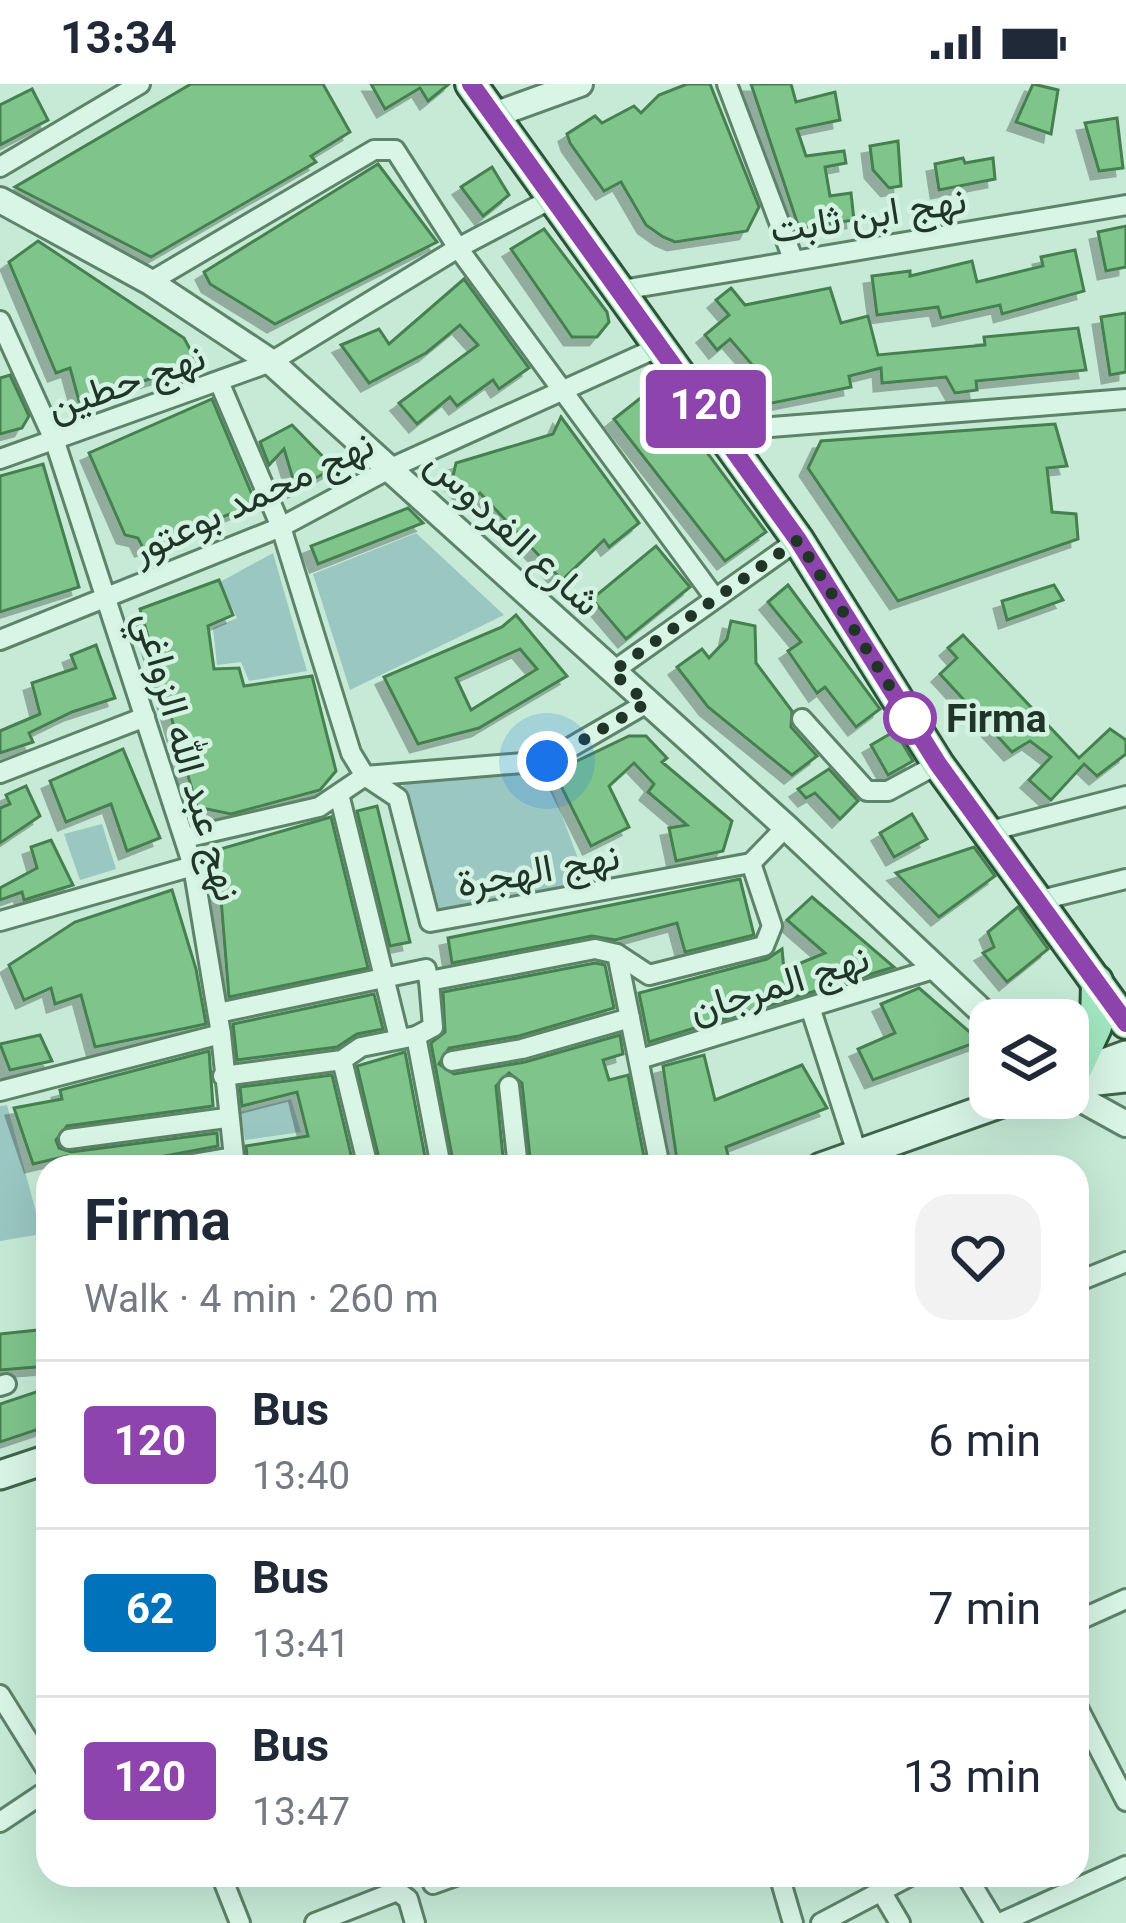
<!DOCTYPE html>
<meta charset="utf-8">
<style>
:root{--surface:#fff;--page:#f2f2f3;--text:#1f2937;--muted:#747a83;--line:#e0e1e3}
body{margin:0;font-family:Georgia,Vazirmatn,serif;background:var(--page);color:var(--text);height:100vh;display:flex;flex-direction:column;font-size:45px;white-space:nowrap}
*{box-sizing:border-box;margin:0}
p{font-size:39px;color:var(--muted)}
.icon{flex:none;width:66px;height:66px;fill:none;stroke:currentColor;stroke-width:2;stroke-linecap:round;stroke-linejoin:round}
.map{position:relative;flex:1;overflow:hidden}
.side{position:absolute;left:36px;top:1071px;width:1053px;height:732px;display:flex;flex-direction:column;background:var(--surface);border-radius:36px;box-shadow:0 12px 48px #0002}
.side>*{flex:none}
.badge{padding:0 24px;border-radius:9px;font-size:42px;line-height:78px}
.fabs{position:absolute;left:969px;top:915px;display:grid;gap:24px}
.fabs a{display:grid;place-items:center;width:120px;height:120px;border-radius:24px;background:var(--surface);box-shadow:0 12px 48px #0002;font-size:60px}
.you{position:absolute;width:60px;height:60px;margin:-30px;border:9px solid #fff;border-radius:50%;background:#1a73e8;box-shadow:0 0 0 18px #1a73e833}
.map>.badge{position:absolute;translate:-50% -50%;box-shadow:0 0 0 6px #fff}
.round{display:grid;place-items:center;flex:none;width:126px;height:126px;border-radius:36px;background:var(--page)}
.summary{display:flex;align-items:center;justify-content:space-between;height:204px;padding:0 48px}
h1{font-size:57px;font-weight:700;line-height:90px}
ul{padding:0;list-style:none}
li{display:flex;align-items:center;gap:36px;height:168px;padding:0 48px;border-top:3px solid var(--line)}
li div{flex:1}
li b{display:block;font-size:45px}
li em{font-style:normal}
li .badge{min-width:132px;font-weight:700;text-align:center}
.status{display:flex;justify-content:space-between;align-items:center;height:84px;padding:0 60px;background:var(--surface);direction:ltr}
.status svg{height:33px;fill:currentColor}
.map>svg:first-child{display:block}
.green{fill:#9ac7c2}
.building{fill:#7fc48b;stroke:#45804f;stroke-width:3;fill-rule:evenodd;filter:url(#shadow)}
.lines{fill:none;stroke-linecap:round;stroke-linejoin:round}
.minor-casing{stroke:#5d8368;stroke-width:24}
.tertiary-casing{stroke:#5d8368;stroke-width:30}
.secondary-casing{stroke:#40654a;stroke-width:33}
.primary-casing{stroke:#315138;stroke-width:36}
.minor{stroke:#d8f5e6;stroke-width:18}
.tertiary{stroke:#d8f5e6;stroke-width:24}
.secondary{stroke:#d8f5e6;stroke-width:27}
.primary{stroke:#a1e9c2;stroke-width:30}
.line-casing{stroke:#fff;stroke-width:27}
.line{stroke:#8e44ad;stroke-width:18}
.walk{stroke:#203525;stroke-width:12;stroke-dasharray:0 21.6}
.stop-dot{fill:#fff;stroke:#8e44ad;stroke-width:6}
.labels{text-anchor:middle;stroke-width:9;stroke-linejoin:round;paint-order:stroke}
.street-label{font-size:39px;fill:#203525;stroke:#d4f2e2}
.stop-label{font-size:39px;font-weight:bold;fill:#203525;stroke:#d4f2e2;text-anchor:start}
</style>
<div class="status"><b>13:34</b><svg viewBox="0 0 49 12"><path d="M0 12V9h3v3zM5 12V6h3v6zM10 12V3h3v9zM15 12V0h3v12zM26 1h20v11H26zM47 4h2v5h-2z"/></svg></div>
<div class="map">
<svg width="1126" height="1839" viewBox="0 0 1126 1839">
<defs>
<filter id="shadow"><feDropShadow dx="-8" dy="8" stdDeviation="0" flood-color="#0004"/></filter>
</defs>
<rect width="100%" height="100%" fill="#c6ead6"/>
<g class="green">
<polygon points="416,449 504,531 350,606 313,490"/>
<polygon points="273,469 307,587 249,597 241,578 217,581 213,544 237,534 220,498"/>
<polygon points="546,689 588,801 436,830 402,697"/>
<polygon points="102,740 116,785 80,796 64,750"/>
<polygon points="291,1015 301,1048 245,1056 240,1028"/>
<polygon points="7,1021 42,1150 0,1157 0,1022"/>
</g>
<g class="building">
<polygon points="191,0 323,0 350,48 311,72 316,78 151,173 15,103"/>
<polygon points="371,0 449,0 428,17 420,4 385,25"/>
<polygon points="687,0 710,0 759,123 747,147 675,158 663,153 646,141 621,98 604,107 570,59 567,50 595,32 602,39 634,22 641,29 659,11"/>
<polygon points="751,0 791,0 796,18 835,8 840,36 797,45 806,72 844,67 846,79 825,83 830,112 851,109 854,136 799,144"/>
<polygon points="1033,0 1058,6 1051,50 1016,38"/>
<polygon points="32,5 48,36 0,61 0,21"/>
<polygon points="1117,34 1123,84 1099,87 1085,39"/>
<polygon points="898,57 901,102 889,104 873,86 870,62"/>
<polygon points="963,74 965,79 993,74 995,95 939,106 935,80"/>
<polygon points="378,80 437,158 275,240 210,200 204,188"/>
<polygon points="492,83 509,111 483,132 461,103"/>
<polygon points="1126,142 1126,183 1106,187 1098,148"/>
<polygon points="544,145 607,228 609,238 597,253 572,253 511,165"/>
<polygon points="38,157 184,254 198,280 79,317 70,284 56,289 9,178"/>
<polygon points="1075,166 1084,207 1002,230 1000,221 941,234 938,223 877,231 872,192 910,187 910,192 972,177 977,198 1043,182 1041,173"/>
<polygon points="464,195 529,284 499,305 493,296 457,322 450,313 417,340 399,319 478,261 460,241 426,269 369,299 341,261 379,245 389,260"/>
<polygon points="731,204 745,221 830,204 841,239 868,232 878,271 985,261 984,253 1078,244 1086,286 976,297 977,306 955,309 946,293 882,299 881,284 849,292 851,303 757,322 743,306 761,291 730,255 717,266 705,251 729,231 716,216"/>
<polygon points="1126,229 1126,288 1110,291 1101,233"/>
<polygon points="10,291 29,332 22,344 0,350 0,294"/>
<polygon points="657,301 766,448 725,477 614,335"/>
<polygon points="212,315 256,420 143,464 138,454 125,451 89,369"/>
<polygon points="561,333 639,439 609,463 604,456 562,496 480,409 471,417 452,397 456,379 553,350"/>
<polygon points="1055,340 1067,382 1047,384 1052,428 1076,430 1078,455 898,517 808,384 821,357"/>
<polygon points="292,341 334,384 296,405 284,365 269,381 260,358"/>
<polygon points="43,380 79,503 0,528 0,392"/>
<polygon points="408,424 423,439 318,480 311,462"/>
<polygon points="656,462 690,503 626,555 592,515"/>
<polygon points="219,496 233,531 208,542 214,585 239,584 244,602 312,592 336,687 320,706 231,730 197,723 140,525"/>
<polygon points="788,501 880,625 856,643 825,603 817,609 788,567 801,558 768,518"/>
<polygon points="1054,501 1063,516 1007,536 1002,517"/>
<path d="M516 531 567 592 479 644 418 660 384 593 502 543ZM520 565 537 585 471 626 456 594Z"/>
<polygon points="731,537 755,542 756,579 792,627 791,643 817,672 792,691 708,623 677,583 702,565 709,574 727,555"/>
<polygon points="963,551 1079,674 1110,645 1126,656 1126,670 1097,692 1084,680 1051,716 1029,696 1051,673 1030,657 1012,668 940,590 957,574 948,564"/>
<polygon points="96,561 115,614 72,628 29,649 33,658 0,669 0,647 40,630 32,599 76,584 71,571"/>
<polygon points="895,647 913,677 888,691 871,661"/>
<polygon points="629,652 646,652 667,674 662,678 732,737 723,767 676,777 669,744 687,741 648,708 654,700 634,679 609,702 629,743 591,762 554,688"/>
<polygon points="123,665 160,754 127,767 111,720 66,738 50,697"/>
<polygon points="829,685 858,717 840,735 815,709 806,714 798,705"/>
<polygon points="26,702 40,732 0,759 0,724 10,720 6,711"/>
<polygon points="377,722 410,858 390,862 357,727"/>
<polygon points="912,730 927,755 894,773 880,749"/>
<polygon points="331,733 368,884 229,913 217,766"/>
<polygon points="51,756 73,801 24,816 22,808 0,816 0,804 37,784 31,763"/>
<polygon points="974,763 995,792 939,833 896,789"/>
<polygon points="740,795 754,851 685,868 677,839 615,856 592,852 452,879 448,854"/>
<polygon points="172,806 196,885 206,940 95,963 81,911 55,920 51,904 24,916 9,881 75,838"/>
<polygon points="812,813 894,883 649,958 639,909 767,875 782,865 784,886 825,869 787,836"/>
<polygon points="1018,823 1048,865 1007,898 983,869 994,863 988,848"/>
<polygon points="595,879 605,881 614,924 519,952 449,964 439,980 454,990 525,978 620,951 623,970 603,976 609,996 628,991 646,1083 531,1083 522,999 509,989 496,1002 504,1083 454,1083 431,959 445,948 443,908"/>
<polygon points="919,904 980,957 873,996 858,965 895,949 881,920"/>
<polygon points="374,910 383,945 357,950 337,963 237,976 233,940"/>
<polygon points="40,951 52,977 10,986 0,960"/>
<polygon points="209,967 213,1022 67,1042 56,1056 59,1064 71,1068 217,1049 218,1062 107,1083 69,1083 67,1072 33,1080 14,1024 62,1015 60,1006"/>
<polygon points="405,968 427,1083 381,1083 357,982"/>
<polygon points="704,971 715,1016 802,981 827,1024 726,1063 730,1080 678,1083 663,982"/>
<polygon points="332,991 354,1083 248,1083 246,1062 308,1052 297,1008 242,1022 240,1003"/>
<polygon points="48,1245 48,1282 0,1286 0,1250"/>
<polygon points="48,1304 48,1342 0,1358 0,1320"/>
</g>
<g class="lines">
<defs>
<g id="minor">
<polyline points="727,0 793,175"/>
<polyline points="0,83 140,0"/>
<polyline points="150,198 374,66 395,66 458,164 714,513"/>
<polyline points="622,206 1126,121"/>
<polyline points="0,237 55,358 193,782 221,950 235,1083"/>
<polyline points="220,300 281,443 351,669 365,692 398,714 430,838 751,779 786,743"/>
<polyline points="720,347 1126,315"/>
<polyline points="0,375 271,278 458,164 555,113"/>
<polyline points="0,556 281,443 391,384 661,262"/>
<polyline points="612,588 798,456"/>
<polyline points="802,635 867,707 888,707 938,680"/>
<polyline points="0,689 145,633"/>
<polyline points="339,710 399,954"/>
<polyline points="990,747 1126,712"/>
<polyline points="185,754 319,723 365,692 547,677 647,619"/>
<polyline points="1041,816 1126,795"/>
<polyline points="0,837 193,782"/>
<polyline points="617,870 660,1083"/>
<polyline points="811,926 858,1072"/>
<polyline points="218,929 426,885 429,897"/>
<polyline points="416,952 441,1083"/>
<polyline points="640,975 937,884"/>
<polyline points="342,976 368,1083"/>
<polyline points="452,977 522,965 630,934"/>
<polyline points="223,992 342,976 361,963 416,952 433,943 429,897 595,865 617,870 649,891 764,862 772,842 751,779"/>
<polyline points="509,1002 518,1083"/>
<polyline points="0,1007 221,950"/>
<polyline points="69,1055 226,1034"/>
<polyline points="175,1083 233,1073"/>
<polyline points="1077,1198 1126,1178"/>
<polyline points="0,1302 6,1300"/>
<polyline points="1077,1537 1126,1515"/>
<polyline points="0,1611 48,1688"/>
<polyline points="1077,1622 1126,1717"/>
<polyline points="0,1738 48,1706"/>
<polyline points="221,1791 240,1839"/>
<polyline points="779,1791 793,1839"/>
<polyline points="966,1791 995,1839"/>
<polyline points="433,1800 458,1791"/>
<polyline points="881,1807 900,1839"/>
<polyline points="315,1839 397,1807 408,1815 415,1839"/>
<polyline points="821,1839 912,1791"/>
<polyline points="1000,1839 1126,1782"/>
</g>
<g id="tertiary">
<polyline points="494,31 580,0"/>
<polyline points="0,116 150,198 271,278 786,743 991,936"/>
<polyline points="1068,1008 1126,1040"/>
</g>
<g id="secondary">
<polyline points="985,931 990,942"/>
<polyline points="1068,992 1126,971"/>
<polyline points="1078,999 1126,994"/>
<polyline points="821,1083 1016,1014"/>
<polyline points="0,1391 48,1375"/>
</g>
<g id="primary">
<polyline points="471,0 798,456 938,680 1126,939"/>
<polyline points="1075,988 1096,943 1097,897"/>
</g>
</defs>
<use href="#minor" class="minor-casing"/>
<use href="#tertiary" class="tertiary-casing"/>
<use href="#secondary" class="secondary-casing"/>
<use href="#primary" class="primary-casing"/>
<use href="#minor" class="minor"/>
<use href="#tertiary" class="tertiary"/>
<use href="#secondary" class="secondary"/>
<use href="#primary" class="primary"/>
</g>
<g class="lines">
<defs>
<polyline id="line" points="471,0 798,456 938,680 1126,939"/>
</defs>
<use href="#line" class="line-casing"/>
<use href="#line" class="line"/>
<polyline class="walk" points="547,677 647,619 612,588 798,456 919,649 910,634"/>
</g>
<circle class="stop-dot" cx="910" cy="634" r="24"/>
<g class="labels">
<g class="street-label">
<text transform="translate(868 130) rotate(-9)" y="14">نهج ابن ثابت</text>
<text transform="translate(126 297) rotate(-19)" y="14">نهج حطين</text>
<text transform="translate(252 412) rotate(-25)" y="14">نهج محمد بوعتور</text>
<text transform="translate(514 448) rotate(43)" y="14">شارع الفردوس</text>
<text transform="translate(189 672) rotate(74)" y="14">نهج عبد الله الزواغي</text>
<text transform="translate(538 785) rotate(-10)" y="14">نهج الهجرة</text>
<text transform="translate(779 899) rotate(-17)" y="14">نهج المرجان</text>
</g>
<g class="stop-label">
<text x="946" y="648">Firma</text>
</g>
</g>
</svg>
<div class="fabs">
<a><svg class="icon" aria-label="layers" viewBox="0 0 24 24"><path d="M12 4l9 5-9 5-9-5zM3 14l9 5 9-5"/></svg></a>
</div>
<div class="you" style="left:547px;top:677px"></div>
<b class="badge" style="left:706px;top:325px;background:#8e44ad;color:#fff">120</b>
<section class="side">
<div class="summary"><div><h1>Firma</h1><p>Walk · 4 min · 260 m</p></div><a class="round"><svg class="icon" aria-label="heart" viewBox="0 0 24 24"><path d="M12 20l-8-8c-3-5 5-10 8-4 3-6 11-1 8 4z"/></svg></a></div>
<ul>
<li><span class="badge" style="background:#8e44ad;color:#fff">120</span><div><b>Bus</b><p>13:40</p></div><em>6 min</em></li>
<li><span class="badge" style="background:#0072bc;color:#fff">62</span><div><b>Bus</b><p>13:41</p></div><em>7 min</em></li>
<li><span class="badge" style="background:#8e44ad;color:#fff">120</span><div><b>Bus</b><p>13:47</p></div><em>13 min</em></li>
</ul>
</section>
</div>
